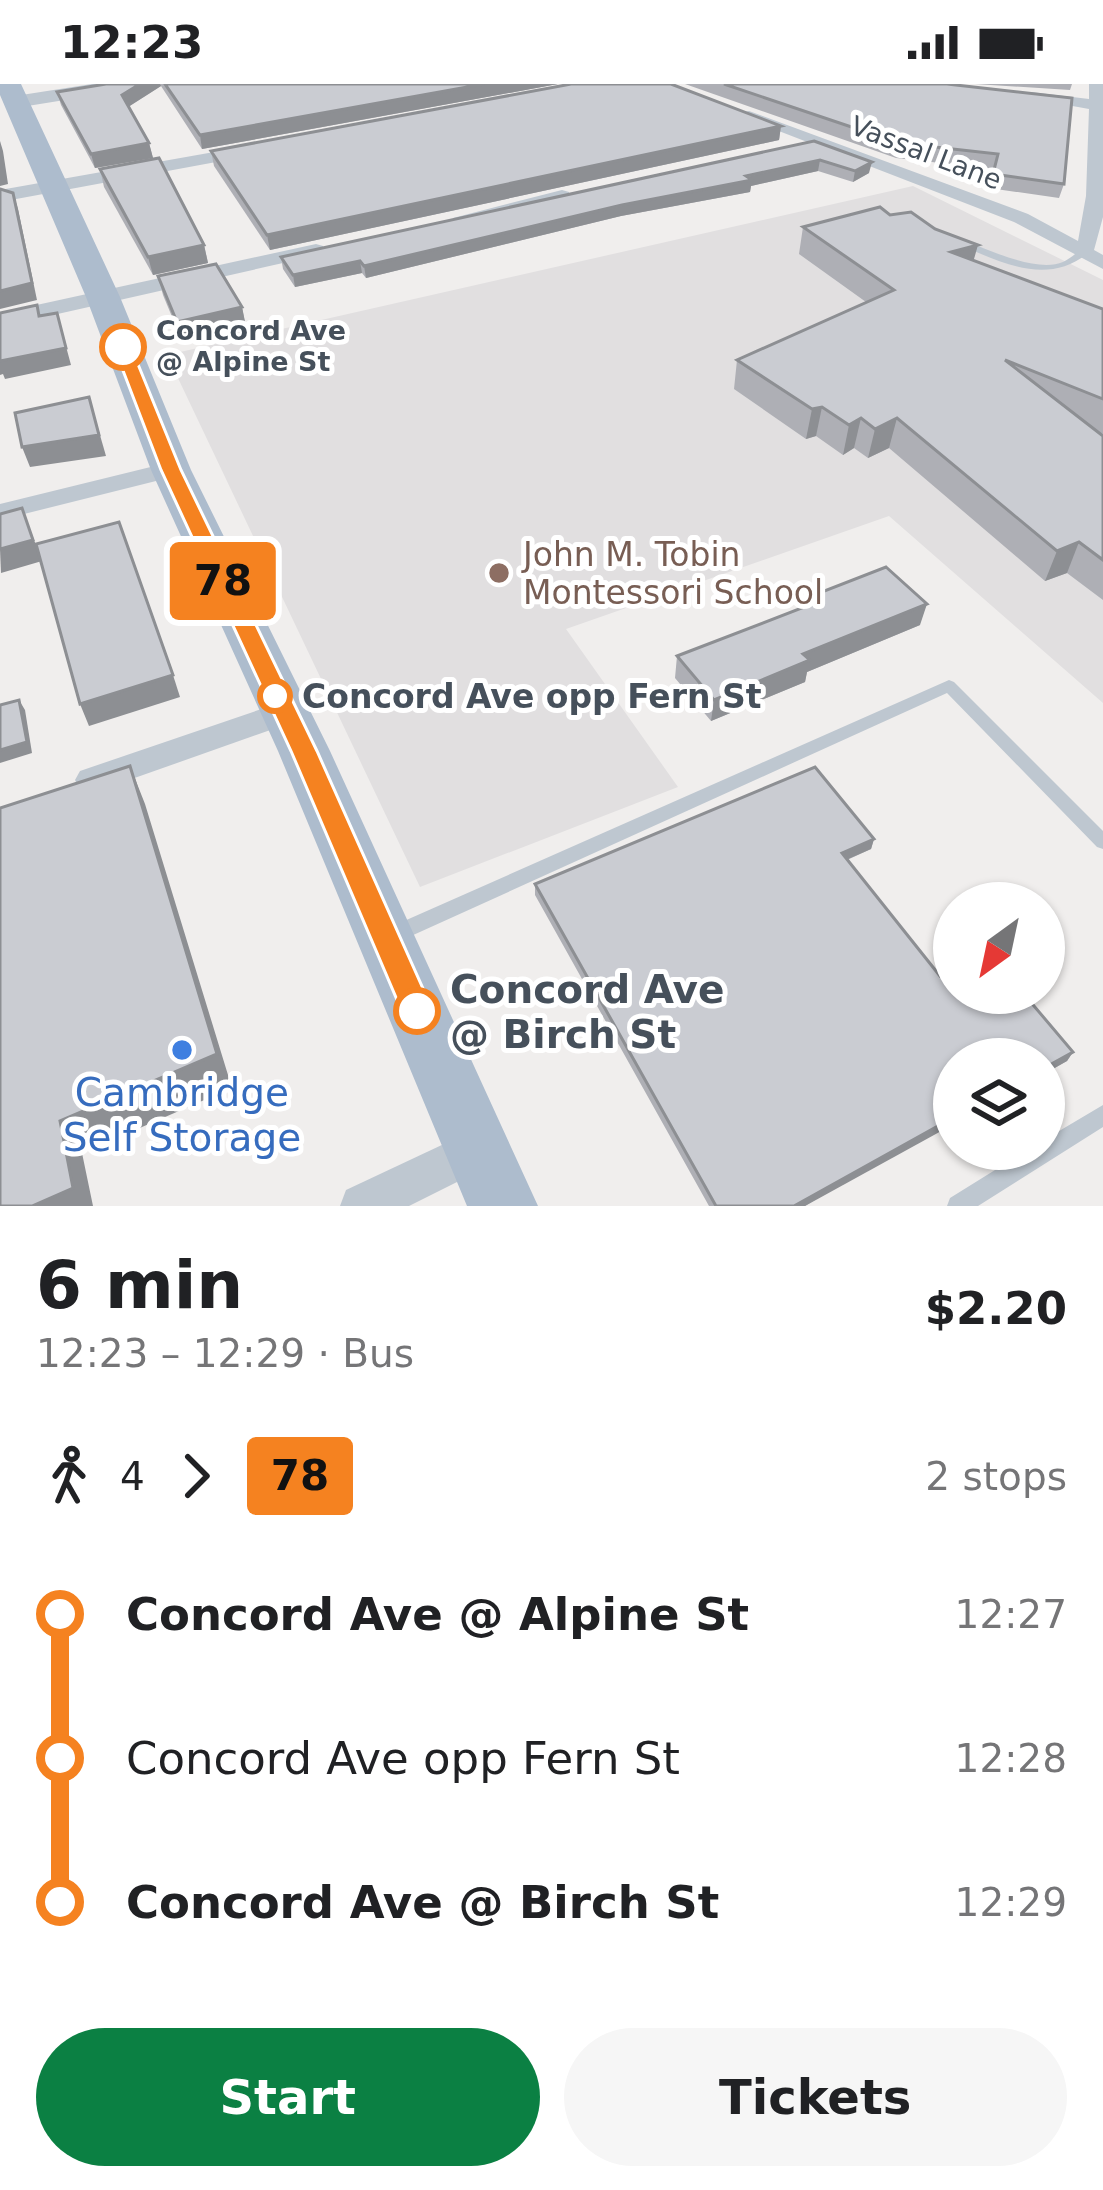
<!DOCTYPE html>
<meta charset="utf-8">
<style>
:root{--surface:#fff;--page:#f6f6f6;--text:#202124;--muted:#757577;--accent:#0b8043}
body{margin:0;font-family:"DejaVu Sans",sans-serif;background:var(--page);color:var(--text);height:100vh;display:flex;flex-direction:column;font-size:45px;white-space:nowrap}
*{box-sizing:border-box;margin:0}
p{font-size:39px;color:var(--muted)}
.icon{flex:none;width:66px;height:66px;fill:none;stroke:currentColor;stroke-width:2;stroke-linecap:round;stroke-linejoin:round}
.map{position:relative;height:1122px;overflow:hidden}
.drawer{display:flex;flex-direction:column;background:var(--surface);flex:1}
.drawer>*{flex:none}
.badge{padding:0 24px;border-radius:9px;font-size:42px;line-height:78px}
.needle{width:78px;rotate:213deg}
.fabs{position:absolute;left:933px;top:798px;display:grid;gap:24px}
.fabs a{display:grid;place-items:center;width:132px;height:132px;border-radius:50%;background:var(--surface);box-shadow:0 3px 9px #0004;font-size:60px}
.map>.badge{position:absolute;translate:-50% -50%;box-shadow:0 0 0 6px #fff}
.legs{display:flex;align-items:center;gap:18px;height:132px;padding:0 36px;font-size:39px}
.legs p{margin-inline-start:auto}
.headline{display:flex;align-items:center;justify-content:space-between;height:204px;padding:0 36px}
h1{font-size:66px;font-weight:600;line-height:90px}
.primary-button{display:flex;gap:24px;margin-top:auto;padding:24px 36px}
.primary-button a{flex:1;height:138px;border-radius:72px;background:var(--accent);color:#fff;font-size:48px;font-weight:600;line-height:138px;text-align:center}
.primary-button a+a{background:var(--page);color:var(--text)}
ul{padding:0 36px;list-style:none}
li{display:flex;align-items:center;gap:42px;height:144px;font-size:45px}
li i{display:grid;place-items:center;width:18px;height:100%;margin:0 15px;background:currentColor}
li i::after{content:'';width:30px;height:30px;margin:-15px;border:9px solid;border-radius:50%;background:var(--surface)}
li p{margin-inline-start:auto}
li:first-child i{background:linear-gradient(#0000 50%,currentColor 0)}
li:last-child i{background:linear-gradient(currentColor 50%,#0000 0)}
.status{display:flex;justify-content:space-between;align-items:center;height:84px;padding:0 60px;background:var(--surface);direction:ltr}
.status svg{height:33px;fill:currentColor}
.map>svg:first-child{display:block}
.education{fill:#e1dfe0}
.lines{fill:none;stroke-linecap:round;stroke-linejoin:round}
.service{fill:#bec7d0;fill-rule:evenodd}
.minor{fill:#bec7d0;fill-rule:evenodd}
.tertiary{fill:#bec7d0;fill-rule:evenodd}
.primary{fill:#adbccd;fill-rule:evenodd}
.wall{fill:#aeafb5}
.shaded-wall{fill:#8d8f93}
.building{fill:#caccd2;stroke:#8d8f93;stroke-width:3}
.line-1{fill:#f58220;stroke:#fff;stroke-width:3}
.stop-1-dot{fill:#fff;stroke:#f58220;stroke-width:6}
.education-dot{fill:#8d6e63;stroke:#fff;stroke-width:4.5}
.shop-dot{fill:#3f7fe0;stroke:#fff;stroke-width:4.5}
.labels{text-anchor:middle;stroke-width:10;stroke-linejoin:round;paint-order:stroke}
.far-street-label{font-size:27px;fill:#46505b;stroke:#fff}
.far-stop-label{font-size:27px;font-weight:bold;fill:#46505b;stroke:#fff;text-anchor:start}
.education-label{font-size:33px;fill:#785e54;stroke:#fff;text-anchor:start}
.stop-label{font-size:33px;font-weight:bold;fill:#46505b;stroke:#fff;text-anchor:start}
.near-stop-label{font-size:39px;font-weight:bold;fill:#46505b;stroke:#fff;text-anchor:start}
.near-shop-label{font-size:39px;fill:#366cbe;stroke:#fff}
</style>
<div class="status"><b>12:23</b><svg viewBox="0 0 49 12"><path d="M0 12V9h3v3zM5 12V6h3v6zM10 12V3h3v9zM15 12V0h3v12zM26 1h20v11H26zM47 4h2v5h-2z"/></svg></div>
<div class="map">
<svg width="1103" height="1122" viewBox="0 0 1103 1122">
<rect width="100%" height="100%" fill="#f0eeed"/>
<polygon class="education" points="913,102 1103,196 1103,619 889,432 566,545 678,703 420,803 167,271"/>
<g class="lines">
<g class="service">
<path d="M929 143C963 152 1030 192 1063 178 1069 175 1074 171 1079 167L1088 169C1037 211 978 163 926 148L924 146Z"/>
<polygon points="949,596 954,598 1103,747 1103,765 1097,763 947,609 400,857 393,859 386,857 384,851 386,845"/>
<polygon points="1103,1021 1103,1043 978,1122 947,1122 950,1114 1029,1065 1044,1065 1044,1056"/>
</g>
<g class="minor">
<polygon points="1089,0 1103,0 1103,133 1094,166 1103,171 1103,185 1014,138 735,30 749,27 1028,130 1078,157 1086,112 1089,25 1023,13 1031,8 1089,15"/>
<polygon points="248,62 254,63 254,71 0,118 0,106"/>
<polygon points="562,106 569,108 569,116 463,140 453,134"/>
<polygon points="316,160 323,162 323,170 0,243 0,229"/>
<polygon points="171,378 184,386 180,391 0,436 0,420"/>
<polygon points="285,617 296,621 301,629 296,637 92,709 80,705 75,696 80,687"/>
<polygon points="478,1044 493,1050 499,1065 493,1080 409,1122 340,1122 346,1106"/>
</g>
<polygon class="tertiary" points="92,0 136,0 127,6 15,24 5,18 15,12"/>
<polygon class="primary" points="0,0 21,0 120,213 191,386 330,667 538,1122 467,1122 278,667 151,386 86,213 0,11"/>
</g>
<g class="wall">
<polygon points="106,0 558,0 202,65 161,2 128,23 149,59 153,74 95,84 61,21 57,8"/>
<polygon points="685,0 947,0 1064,100 1059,114 989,104 994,85 896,74"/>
<polygon points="975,0 1072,0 1070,6"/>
<polygon points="781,42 779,56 270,166 214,82 211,67"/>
<polygon points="814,57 869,89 853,98 818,87 751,102 750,108 621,132 366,194 362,189 295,203 283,185 281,173"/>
<polygon points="100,85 204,161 208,179 153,191 104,103"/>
<polygon points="890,131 973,177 1103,225 1103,350 1096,347 1103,352 1103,516 1067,489 1045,497 889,364 868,374 854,364 843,371 816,352 806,355 734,305 737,276 866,218 799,170 803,143"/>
<polygon points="158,192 242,223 246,243 182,257 163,211"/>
<polygon points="801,516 920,541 807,588 805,598 711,637 675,594 677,572 799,525"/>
<polygon points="874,755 871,765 847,776 940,892 1073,968 1067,977 1044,990 1044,975 805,1122 709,1122 535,811 535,800"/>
</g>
<g class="shaded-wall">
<polygon points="140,0 160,0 161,2 125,25 122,11"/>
<polygon points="484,0 558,0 202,65 200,51"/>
<polygon points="781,42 779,56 270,166 267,151"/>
<polygon points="0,57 3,67 8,100 0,102"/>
<polygon points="149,59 153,74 95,84 91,70"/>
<polygon points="820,76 818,87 751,102 750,108 621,132 366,194 364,182"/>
<polygon points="872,78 869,89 853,98 855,87"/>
<polygon points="13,109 18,125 37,216 0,225 0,207"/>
<polygon points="204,161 208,179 153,191 148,173"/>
<polygon points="978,161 970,189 951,168"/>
<polygon points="360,177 362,189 295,203 293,191"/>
<polygon points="242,223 246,243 182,257 177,238"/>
<polygon points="57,229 71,281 5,295 3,290 0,291 0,277"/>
<polygon points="89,313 106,372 30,383 22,363"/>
<polygon points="822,323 816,352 806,355 812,325"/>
<polygon points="861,334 854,364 843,371 849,341"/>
<polygon points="897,334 889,364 868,374 875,345"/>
<polygon points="22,424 42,477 1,489 0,465"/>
<polygon points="1079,458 1067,489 1045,497 1057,467"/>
<polygon points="927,520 920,541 807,588 805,598 711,637 714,616 803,570"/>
<polygon points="173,591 180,613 89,642 80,620"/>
<polygon points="19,616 25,626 32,669 0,679 0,666"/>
<polygon points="130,682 145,720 232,1004 82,1069 93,1122 32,1122 60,1037"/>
<polygon points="874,755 871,765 839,779 842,769"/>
<polygon points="1073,968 1067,977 1044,990 1044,984"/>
<polygon points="954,1033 954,1040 805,1122 794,1122"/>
</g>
<g class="building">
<polygon points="106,0 140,0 122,11 149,59 91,70 57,8"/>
<polygon points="165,0 484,0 200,51"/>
<polygon points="571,0 671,0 781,42 267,151 211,67"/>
<polygon points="724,0 947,0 1072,14 1064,100 993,90 998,70 899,59"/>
<polygon points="814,57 872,78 855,87 820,76 746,92 752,96 622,121 364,182 360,177 293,191 281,173"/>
<polygon points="159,74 204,161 148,173 100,85"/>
<polygon points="0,105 13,109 32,199 0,207"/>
<polygon points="880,123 890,131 911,128 935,145 978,161 951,168 1103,225 1103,315 1005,276 1103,352 1103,476 1079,458 1057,467 897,334 875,345 861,334 849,341 822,323 812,325 737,276 894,206 803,143"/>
<polygon points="216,180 242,223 177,238 158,192"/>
<polygon points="37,221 39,232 57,229 66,264 0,277 0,229"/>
<polygon points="89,313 99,351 22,363 15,329"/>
<polygon points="22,424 33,456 0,465 0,430"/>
<polygon points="119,438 173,591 80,620 36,460"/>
<polygon points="886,483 927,520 803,570 810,576 714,616 677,572 807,522 801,516"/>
<polygon points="19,616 27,658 0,666 0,621"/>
<polygon points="130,682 217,970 60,1037 73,1104 32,1122 0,1122 0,724"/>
<polygon points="815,683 874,755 842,769 940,892 954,885 954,909 1023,909 1073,968 1044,984 1044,975 954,975 954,1033 794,1122 716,1122 535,800"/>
</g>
<polygon class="line-1" points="116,260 131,263 181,386 317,667 433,927 428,937 417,941 406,937 291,667 161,386 114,263"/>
<g class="stop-1-dot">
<circle cx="123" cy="263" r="21"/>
<circle cx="275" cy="612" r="15"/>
<circle cx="417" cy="927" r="21"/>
</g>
<circle class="education-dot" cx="499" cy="489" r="12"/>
<circle class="shop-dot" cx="182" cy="966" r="12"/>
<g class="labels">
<g class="far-street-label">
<text transform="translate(926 69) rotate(21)" y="9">Vassal Lane</text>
</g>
<g class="far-stop-label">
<text x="156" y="256">Concord Ave<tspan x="156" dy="31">@ Alpine St</tspan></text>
</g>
<g class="education-label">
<text x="523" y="482">John M. Tobin<tspan x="523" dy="38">Montessori School</tspan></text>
</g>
<g class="stop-label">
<text x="302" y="624">Concord Ave opp Fern St</text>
</g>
<g class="near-stop-label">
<text x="450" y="919">Concord Ave<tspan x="450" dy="45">@ Birch St</tspan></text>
</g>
<g class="near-shop-label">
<text x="182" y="1022">Cambridge<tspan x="182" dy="45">Self Storage</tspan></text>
</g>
</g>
</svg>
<div class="fabs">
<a><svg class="needle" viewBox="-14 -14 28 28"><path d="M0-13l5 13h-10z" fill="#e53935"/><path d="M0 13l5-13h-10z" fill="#757577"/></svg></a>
<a><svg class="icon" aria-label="layers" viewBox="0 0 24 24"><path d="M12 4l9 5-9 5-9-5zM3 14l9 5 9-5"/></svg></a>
</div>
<b class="badge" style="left:223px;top:497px;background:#f58220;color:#111">78</b>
</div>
<section class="drawer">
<div class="headline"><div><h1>6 min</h1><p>12:23 – 12:29 · Bus</p></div><b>$2.20</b></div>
<div class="legs"><svg class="icon" aria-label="walk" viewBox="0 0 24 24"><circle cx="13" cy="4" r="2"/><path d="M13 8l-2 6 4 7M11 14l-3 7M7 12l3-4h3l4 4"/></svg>4<svg class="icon" aria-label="forward" viewBox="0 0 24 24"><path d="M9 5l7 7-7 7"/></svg><b class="badge" style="background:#f58220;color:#111">78</b><p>2 stops</p></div>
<ul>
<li><i style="color:#f58220"></i><b>Concord Ave @ Alpine St</b><p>12:27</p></li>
<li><i style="color:#f58220"></i><span>Concord Ave opp Fern St</span><p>12:28</p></li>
<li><i style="color:#f58220"></i><b>Concord Ave @ Birch St</b><p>12:29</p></li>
</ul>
<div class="primary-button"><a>Start</a><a>Tickets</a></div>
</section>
